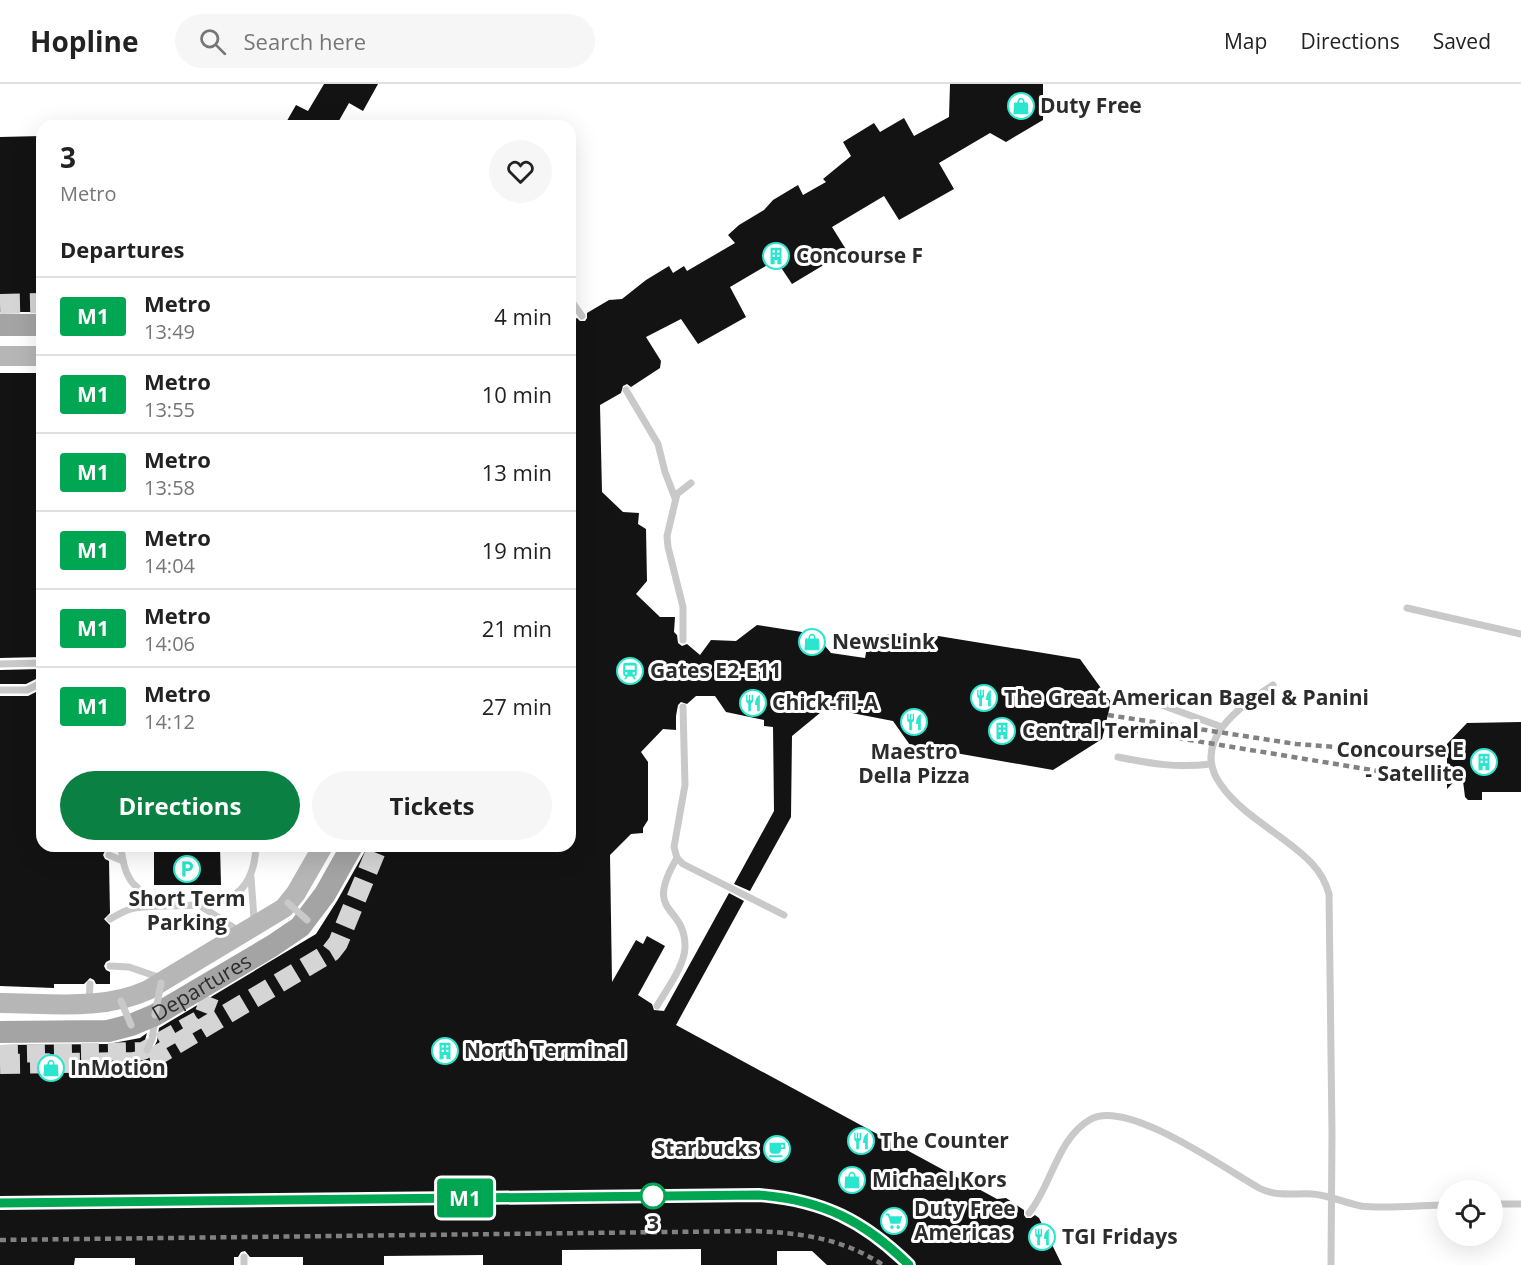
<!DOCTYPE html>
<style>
:root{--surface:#fff;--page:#f6f6f6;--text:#222;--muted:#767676;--line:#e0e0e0;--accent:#0b8043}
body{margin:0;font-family:"Open Sans",sans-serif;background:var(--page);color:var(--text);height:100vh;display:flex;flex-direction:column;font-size:22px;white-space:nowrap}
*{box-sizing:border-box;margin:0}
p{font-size:20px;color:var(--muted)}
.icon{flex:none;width:33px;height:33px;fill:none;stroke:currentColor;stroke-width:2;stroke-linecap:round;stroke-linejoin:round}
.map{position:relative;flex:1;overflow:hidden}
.side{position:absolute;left:36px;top:36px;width:540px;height:732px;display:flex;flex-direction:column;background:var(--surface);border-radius:18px;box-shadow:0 6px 24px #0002}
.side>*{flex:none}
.badge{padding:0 12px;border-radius:4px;font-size:21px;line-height:39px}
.controls{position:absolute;left:1437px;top:1096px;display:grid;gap:12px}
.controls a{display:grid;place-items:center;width:66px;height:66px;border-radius:50%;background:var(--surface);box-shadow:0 6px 24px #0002;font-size:30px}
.map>.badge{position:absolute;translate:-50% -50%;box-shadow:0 0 0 3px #fff}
h2{padding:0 24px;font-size:22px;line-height:54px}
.round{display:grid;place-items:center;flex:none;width:63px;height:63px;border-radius:32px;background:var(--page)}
.summary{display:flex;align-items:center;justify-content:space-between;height:102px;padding:0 24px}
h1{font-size:28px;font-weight:700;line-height:45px}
.primary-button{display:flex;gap:12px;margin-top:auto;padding:12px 24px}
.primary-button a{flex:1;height:69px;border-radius:36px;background:var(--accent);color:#fff;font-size:24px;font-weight:700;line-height:69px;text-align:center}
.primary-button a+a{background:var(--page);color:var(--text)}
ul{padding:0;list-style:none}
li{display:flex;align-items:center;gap:18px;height:78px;padding:0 24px;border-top:2px solid var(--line)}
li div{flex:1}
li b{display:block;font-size:22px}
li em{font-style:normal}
li .badge{min-width:66px;font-weight:700;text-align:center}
header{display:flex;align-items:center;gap:36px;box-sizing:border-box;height:84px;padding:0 30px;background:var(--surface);border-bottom:2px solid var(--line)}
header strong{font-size:28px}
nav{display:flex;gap:33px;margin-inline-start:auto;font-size:21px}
.search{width:420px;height:54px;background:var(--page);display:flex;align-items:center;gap:15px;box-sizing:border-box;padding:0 21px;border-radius:33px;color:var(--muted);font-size:22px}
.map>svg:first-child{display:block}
.building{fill:#131313}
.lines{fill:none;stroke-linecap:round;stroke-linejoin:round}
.tertiary-tunnel{stroke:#d5d5d5;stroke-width:18;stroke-dasharray:18 9;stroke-linecap:butt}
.secondary-tunnel{stroke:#d5d5d5;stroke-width:20;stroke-dasharray:20 10;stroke-linecap:butt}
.service{stroke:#c9c9c9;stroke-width:7}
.secondary{stroke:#b6b6b6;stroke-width:20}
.primary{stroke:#a4a4a4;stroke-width:22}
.rail{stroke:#818181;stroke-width:4.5;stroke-dasharray:6 4.5;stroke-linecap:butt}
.service-bridge{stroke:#c9c9c9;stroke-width:7}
.line-casing{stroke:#fff;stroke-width:14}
.line{stroke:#00a651;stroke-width:9}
.stop-dot{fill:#fff;stroke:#00a651;stroke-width:3}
.labels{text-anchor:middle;stroke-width:6;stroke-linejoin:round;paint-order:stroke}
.poi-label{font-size:21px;font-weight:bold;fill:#2c2c2c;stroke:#fff;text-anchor:start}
.street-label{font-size:21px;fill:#2c2c2c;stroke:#fff}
.stop-label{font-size:21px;font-weight:bold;fill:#2c2c2c;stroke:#fff}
</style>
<header>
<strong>Hopline</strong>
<div class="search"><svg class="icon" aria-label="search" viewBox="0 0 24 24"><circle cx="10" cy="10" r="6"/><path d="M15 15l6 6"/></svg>Search here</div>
<nav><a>Map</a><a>Directions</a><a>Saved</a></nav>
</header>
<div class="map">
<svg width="1521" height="1181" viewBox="0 0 1521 1181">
<rect width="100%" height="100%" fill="#fff"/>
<g class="building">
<polygon points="324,0 378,0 363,27 349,19 336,42 284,42 296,21 308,27"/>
<polygon points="950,0 1043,0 1043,36 1006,58 990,49 939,79 954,105 899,136 884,112 832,143 847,167 792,200 776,176 730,203 746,233 698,260 681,235 646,253 661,277 660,284 631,303 627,300 623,302 621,309 600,321 602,408 623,428 639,429 638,440 646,445 647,497 636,510 660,533 675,533 674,548 677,551 678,559 682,562 687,560 700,571 711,556 736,557 757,541 815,550 831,569 865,574 867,563 887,550 916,556 926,550 1080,575 1111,618 1102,655 1053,686 910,661 893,637 826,624 792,652 791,733 750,807 734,800 774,727 773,643 764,642 764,636 726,628 715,612 696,612 687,620 681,618 678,621 676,632 676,646 663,645 641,668 648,678 648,736 643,744 643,749 631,750 610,771 612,898 636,856 643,860 647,852 665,862 638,911 652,920 654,926 664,927 729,809 744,817 676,941 997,1115 1006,1114 1024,1126 1024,1131 1026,1134 1031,1134 1035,1131 1039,1134 1062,1181 827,1181 812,1167 777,1167 777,1181 701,1181 701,1165 562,1166 562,1181 483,1181 483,1171 384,1172 384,1181 303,1181 303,1173 250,1173 245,1167 241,1168 238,1173 234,1173 234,1181 135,1181 135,1174 75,1174 74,1181 0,1181 0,961 108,960 140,954 147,949 142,967 145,971 150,971 157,957 159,944 316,850 337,817 364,769 365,762 570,762 570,238 577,234 580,237 585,237 587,234 587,229 609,216 622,215 646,196 669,182 673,189 684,182 687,187 735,159 728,151 739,141 764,126 773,116 798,101 803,111 826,98 823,95 851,72 843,58 874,39 880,48 904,34 914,52 949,33"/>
<polygon points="42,52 42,228 0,228 0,53"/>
<polygon points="0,289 42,289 42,573 0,574"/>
<polygon points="42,585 42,588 38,590 36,595 26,600 0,600 0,586"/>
<polygon points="42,605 42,762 109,762 109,765 105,767 103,771 105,775 109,777 110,829 104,835 110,841 110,876 106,878 104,882 106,886 110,888 110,900 96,900 94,896 90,894 84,900 54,900 54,904 0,902 0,612 28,612"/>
<polygon points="1521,638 1521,708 1482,708 1482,716 1468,716 1465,713 1462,689 1447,705 1447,660 1467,639"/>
<polygon points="154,762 220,762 221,801 154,801"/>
</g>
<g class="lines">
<polyline class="tertiary-tunnel" points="0,970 143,967 198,936 203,931 210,913"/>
<g class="secondary-tunnel">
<polyline points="0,220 42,219"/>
<polyline points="0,980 133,978 151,975 331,868 338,859 378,762"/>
</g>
<g class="service">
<polyline points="570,215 582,232"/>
<polyline points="626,306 658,360 665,388 675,414"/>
<polyline points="1407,524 1521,550"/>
<polyline points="683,556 683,523 668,463 667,452 677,410 691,399"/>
<polyline points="0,580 42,579"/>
<path d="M1273 601C1241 622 1189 657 1221 701 1236 723 1262 739 1283 755 1304 771 1322 784 1329 810L1332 1048 1331 1181"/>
<polyline points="0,606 27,606 41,599 42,594"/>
<polyline points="1124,616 1156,619 1222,643"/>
<polyline points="683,623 685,701 674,763 677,774 683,780 784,831"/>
<path d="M1118 673C1152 680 1177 684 1211 680"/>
<path d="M121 762C124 798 134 804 164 821"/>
<polyline points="109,771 123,777"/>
<polyline points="251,793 254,835"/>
<polyline points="201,822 237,846"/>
<path d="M110 835C118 831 126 825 135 824 188 816 253 839 256 762"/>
<polyline points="110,882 129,883 158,893"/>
<polyline points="89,918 90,900"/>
<path d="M657 922C666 906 684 883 685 864 686 819 642 833 677 774"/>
<polyline points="147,966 152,955 155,936"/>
<polyline points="1492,1120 1521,1120"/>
<path d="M1029 1129C1052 1101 1057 1054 1091 1035 1128 1015 1225 1085 1259 1104 1276 1113 1294 1109 1312 1110 1329 1111 1345 1119 1361 1122 1386 1125 1422 1121 1448 1121"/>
<polyline points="244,1173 244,1181"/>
</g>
<g class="secondary">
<polyline points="0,272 42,272"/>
<path d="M0 919C49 919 103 927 148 906L284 824 296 809 323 762"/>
</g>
<g class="primary">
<polyline points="0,241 42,241"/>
<path id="s1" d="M0 948 108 947 131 941 155 931 272 862 300 843 325 810 352 762"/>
</g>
<g class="rail">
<polyline points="1108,631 1296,660 1337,663 1447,664"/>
<polyline points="1105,642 1378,687 1447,691"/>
<path d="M0 1119 759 1111C823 1116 863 1137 909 1181"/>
<path d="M0 1156 754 1147C801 1149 842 1154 883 1181"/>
</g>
<g class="service-bridge">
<polyline points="288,819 307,836"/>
<polyline points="121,917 131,941"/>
<polyline points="155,931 161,899"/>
</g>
</g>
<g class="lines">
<defs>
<path id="line" d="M0 1119 759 1111C823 1116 864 1137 909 1181"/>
</defs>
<use href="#line" class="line-casing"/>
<use href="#line" class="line"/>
</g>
<defs>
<symbol id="shop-ring" viewBox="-11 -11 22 22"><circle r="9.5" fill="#fff" stroke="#2be6ce" stroke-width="1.5"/><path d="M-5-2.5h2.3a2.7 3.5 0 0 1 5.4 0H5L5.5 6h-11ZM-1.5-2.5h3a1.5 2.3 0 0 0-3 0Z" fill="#2be6ce"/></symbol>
<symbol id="building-ring" viewBox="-11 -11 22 22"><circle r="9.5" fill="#fff" stroke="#2be6ce" stroke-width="1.5"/><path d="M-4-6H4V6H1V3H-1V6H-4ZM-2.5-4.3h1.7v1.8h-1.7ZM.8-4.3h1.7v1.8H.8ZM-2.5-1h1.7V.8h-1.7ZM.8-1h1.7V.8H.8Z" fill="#2be6ce"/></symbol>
<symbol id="station-ring" viewBox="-11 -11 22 22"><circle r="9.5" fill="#fff" stroke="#2be6ce" stroke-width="1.5"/><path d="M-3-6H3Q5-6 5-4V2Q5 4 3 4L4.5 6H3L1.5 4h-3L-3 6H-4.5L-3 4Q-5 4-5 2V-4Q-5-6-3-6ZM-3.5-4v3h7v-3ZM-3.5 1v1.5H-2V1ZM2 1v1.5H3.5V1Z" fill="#2be6ce"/></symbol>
<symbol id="restaurant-ring" viewBox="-11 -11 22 22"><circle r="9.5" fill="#fff" stroke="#2be6ce" stroke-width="1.5"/><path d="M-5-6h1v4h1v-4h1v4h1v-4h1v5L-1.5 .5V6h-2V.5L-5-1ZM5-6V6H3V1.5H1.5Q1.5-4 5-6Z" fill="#2be6ce"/></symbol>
<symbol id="parking-ring" viewBox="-11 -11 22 22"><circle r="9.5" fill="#fff" stroke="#2be6ce" stroke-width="1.5"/><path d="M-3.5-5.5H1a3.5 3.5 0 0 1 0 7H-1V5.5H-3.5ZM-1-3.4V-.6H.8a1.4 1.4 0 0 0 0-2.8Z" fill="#2be6ce"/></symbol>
<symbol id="cafe-ring" viewBox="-11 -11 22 22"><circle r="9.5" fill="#fff" stroke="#2be6ce" stroke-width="1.5"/><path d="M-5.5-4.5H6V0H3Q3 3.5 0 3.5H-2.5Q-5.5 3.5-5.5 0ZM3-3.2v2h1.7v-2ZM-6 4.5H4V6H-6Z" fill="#2be6ce"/></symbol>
<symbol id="supermarket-ring" viewBox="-11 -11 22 22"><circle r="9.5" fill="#fff" stroke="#2be6ce" stroke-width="1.5"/><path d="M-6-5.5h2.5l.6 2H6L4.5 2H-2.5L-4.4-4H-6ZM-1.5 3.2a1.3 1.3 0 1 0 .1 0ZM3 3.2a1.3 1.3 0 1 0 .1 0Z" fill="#2be6ce"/></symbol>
</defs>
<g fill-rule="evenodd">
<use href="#shop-ring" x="1006" y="7" width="30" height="30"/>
<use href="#building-ring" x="761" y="157" width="30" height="30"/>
<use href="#shop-ring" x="797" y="543" width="30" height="30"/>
<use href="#station-ring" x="615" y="572" width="30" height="30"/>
<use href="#restaurant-ring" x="969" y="599" width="30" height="30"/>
<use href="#restaurant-ring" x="738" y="604" width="30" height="30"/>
<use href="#restaurant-ring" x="899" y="623" width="30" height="30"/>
<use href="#building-ring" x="987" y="632" width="30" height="30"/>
<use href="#building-ring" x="1469" y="663" width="30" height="30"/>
<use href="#parking-ring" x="172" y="770" width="30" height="30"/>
<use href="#building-ring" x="430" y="952" width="30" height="30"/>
<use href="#shop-ring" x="36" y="969" width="30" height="30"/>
<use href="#restaurant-ring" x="846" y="1042" width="30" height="30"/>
<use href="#cafe-ring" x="762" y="1050" width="30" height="30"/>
<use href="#shop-ring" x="837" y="1081" width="30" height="30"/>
<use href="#supermarket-ring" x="879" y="1122" width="30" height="30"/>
<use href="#restaurant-ring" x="1027" y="1138" width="30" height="30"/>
</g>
<circle class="stop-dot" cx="653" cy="1112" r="12"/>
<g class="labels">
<g class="poi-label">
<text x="1040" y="29">Duty Free</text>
<text x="796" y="179">Concourse F</text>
<text x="832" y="565">NewsLink</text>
<text x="650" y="594">Gates E2-E11</text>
<text x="1004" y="621">The Great American Bagel &amp; Panini</text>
<text x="772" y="626">Chick-fil-A</text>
<text x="1022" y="654">Central Terminal</text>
<text x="1464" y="673" text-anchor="end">Concourse E<tspan x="1464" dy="24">- Satellite</tspan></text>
<text x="914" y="675" text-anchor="middle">Maestro<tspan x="914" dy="24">Della Pizza</tspan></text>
<text x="187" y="822" text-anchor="middle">Short Term<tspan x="187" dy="24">Parking</tspan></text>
<text x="464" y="974">North Terminal</text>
<text x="70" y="991">InMotion</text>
<text x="880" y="1064">The Counter</text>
<text x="758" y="1072" text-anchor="end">Starbucks</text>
<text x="872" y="1103">Michael Kors</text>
<text x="914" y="1132">Duty Free<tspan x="914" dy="24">Americas</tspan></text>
<text x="1062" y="1160">TGI Fridays</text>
</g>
<g class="street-label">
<text dy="7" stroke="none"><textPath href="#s1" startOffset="212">Departures</textPath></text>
</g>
<g class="stop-label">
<text x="653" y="1147">3</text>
</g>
</g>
</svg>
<div class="controls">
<a><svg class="icon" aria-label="locate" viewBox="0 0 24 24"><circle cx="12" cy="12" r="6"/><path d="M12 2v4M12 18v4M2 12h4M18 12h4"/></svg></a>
</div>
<b class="badge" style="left:465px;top:1114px;background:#00a651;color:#fff">M1</b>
<section class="side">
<div class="summary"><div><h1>3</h1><p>Metro</p></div><a class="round"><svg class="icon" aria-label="heart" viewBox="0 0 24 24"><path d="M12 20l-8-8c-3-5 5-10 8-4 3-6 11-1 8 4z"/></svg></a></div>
<h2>Departures</h2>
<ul>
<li><span class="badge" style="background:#00a651;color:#fff">M1</span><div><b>Metro</b><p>13:49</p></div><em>4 min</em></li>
<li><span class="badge" style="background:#00a651;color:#fff">M1</span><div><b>Metro</b><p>13:55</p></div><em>10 min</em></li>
<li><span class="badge" style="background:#00a651;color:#fff">M1</span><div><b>Metro</b><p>13:58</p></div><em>13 min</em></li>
<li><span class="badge" style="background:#00a651;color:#fff">M1</span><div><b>Metro</b><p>14:04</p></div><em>19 min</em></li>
<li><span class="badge" style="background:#00a651;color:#fff">M1</span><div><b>Metro</b><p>14:06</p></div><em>21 min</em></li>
<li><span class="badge" style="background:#00a651;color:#fff">M1</span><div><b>Metro</b><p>14:12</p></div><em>27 min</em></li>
</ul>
<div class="primary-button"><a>Directions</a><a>Tickets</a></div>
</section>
</div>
